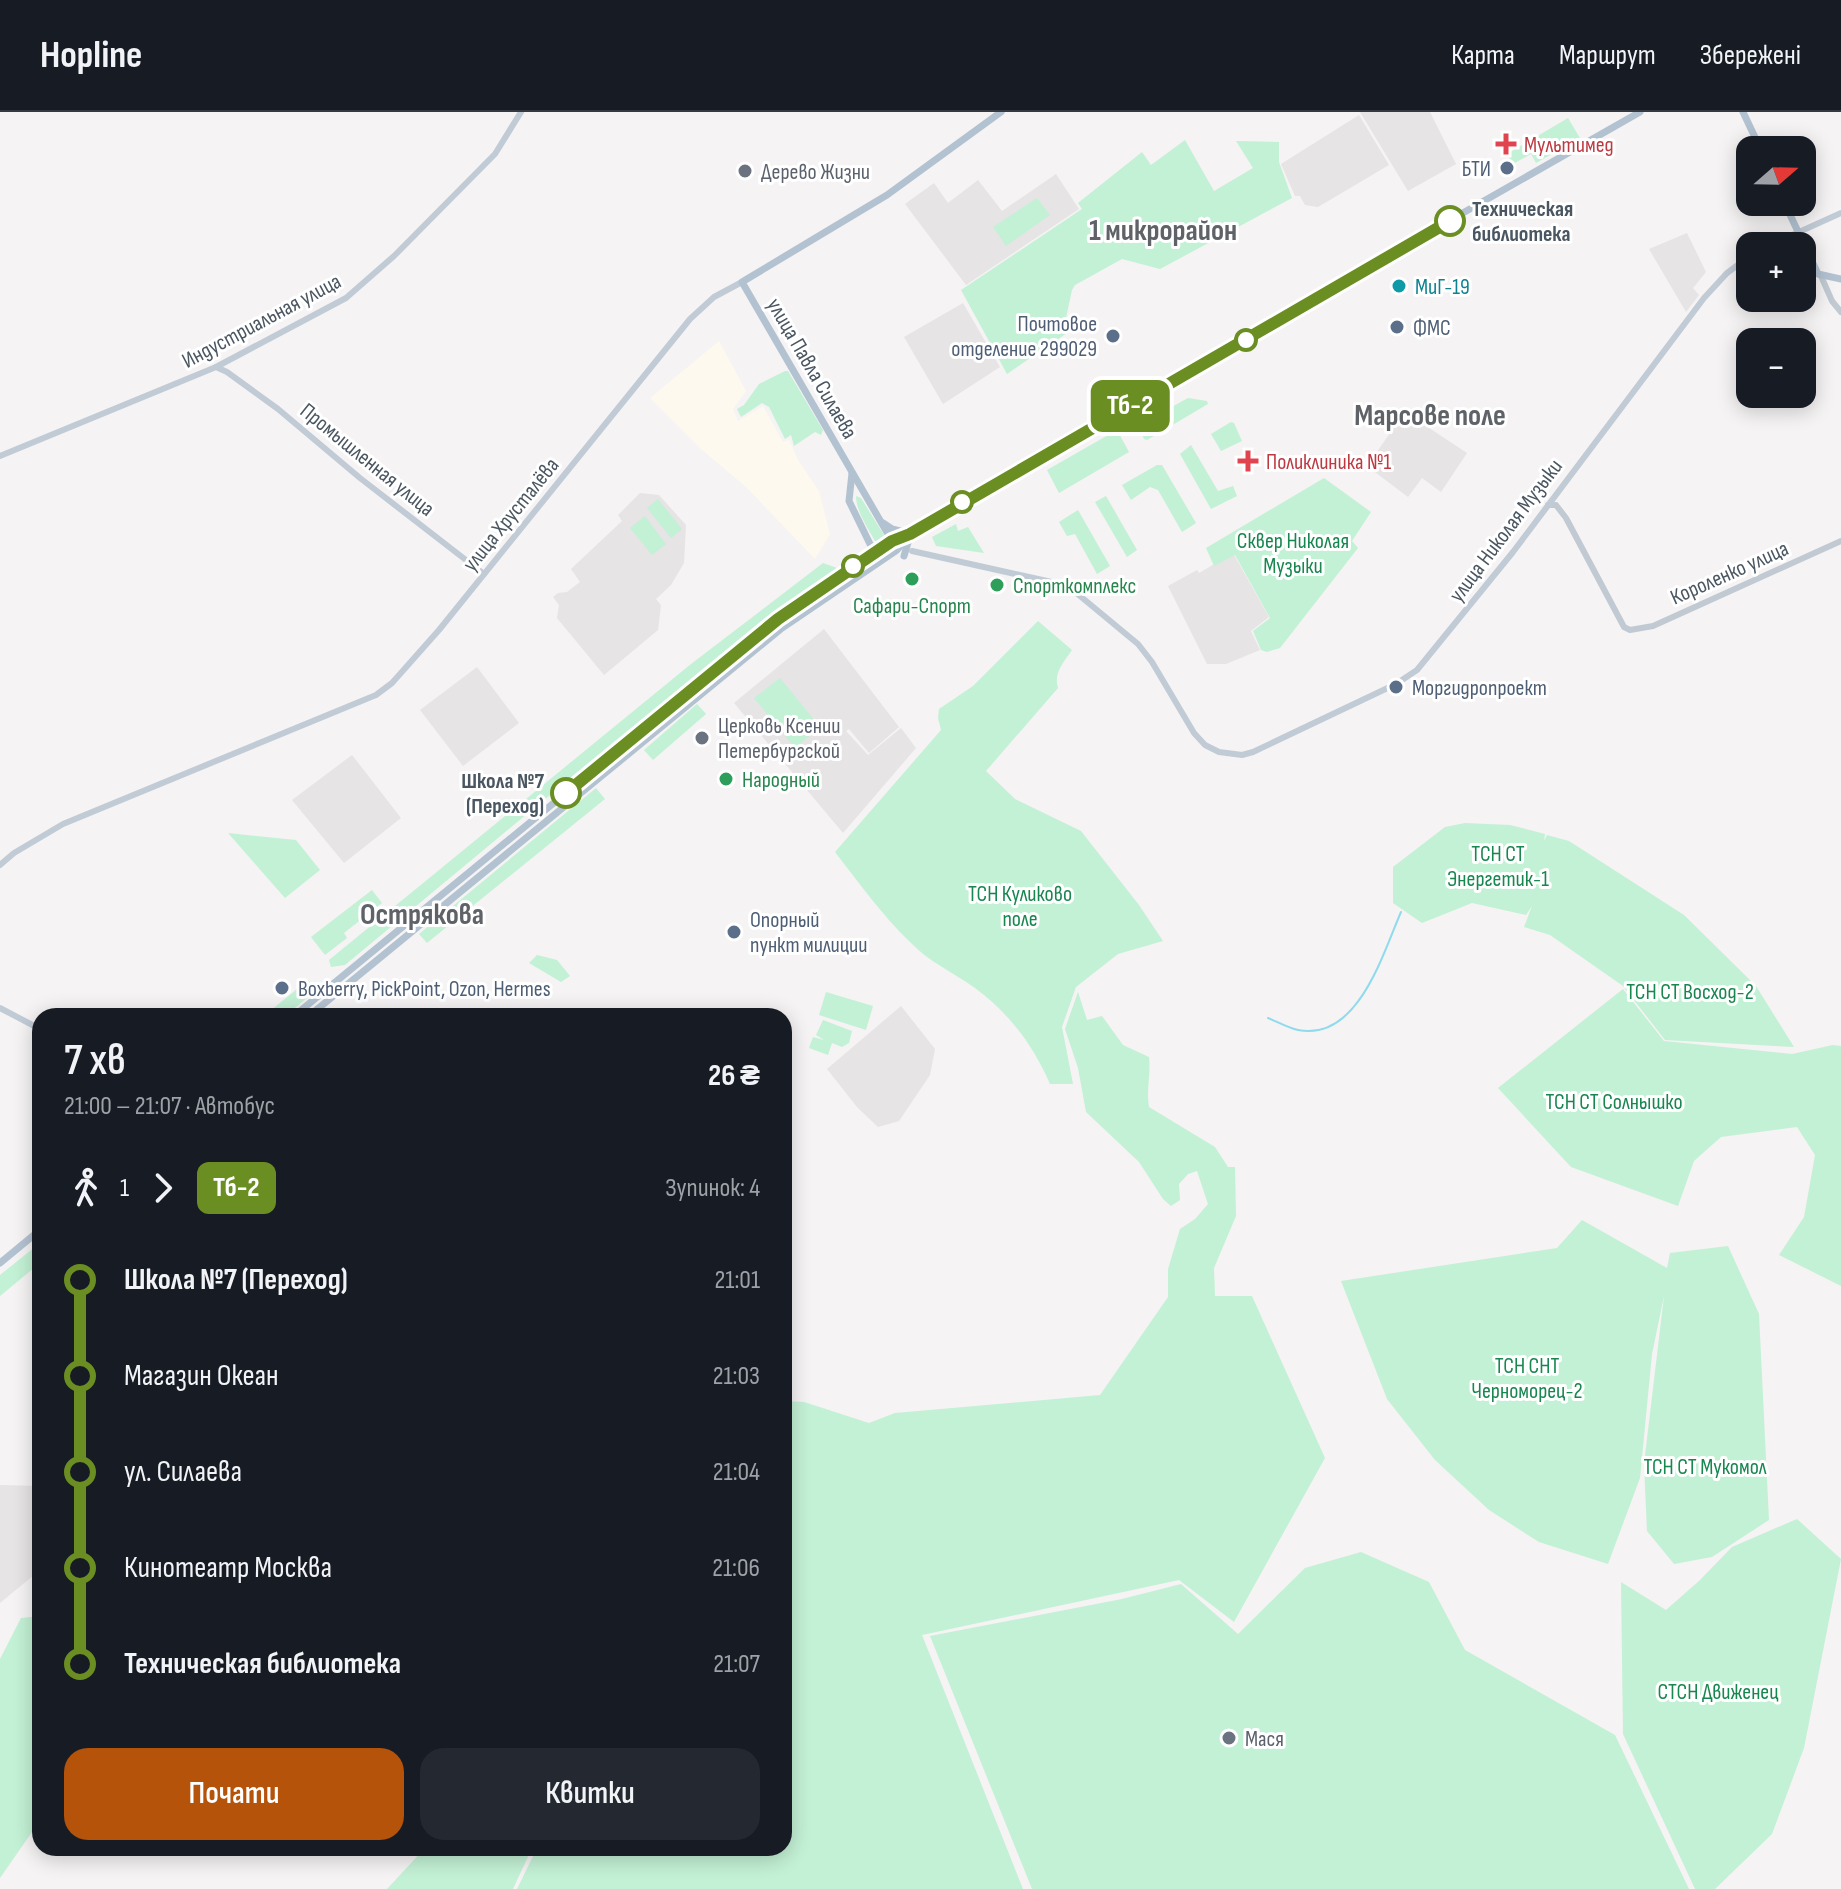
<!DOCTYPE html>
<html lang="uk">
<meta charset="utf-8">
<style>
:root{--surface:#171b24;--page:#242831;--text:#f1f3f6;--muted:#9ea1a6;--line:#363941;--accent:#b45309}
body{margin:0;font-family:"Sofia Sans Condensed",sans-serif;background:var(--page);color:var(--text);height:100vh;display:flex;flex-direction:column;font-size:30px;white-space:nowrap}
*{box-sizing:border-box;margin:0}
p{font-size:26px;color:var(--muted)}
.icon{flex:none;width:44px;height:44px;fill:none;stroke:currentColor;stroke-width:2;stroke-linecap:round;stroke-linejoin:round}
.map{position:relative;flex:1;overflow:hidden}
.panel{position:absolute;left:32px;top:896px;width:760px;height:848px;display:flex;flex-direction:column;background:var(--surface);border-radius:24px;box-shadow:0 4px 20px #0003}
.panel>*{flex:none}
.badge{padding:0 16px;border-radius:12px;font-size:28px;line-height:52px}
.needle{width:52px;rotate:70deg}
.controls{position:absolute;left:1736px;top:24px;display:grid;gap:16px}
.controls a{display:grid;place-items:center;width:80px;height:80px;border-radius:16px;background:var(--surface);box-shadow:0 4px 20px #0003;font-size:40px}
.map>.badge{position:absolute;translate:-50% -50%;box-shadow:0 0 0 4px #fff}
.legs{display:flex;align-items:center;gap:12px;height:88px;padding:0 32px;font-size:26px}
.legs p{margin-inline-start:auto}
.overview{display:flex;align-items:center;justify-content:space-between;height:136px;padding:0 32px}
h1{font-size:44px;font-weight:600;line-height:60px}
.cta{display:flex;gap:16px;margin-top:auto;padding:16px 32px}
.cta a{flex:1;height:92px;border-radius:24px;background:var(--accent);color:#fff;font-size:32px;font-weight:600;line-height:92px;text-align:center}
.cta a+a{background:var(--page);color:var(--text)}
ul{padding:0 32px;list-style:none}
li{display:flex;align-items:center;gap:28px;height:96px;font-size:30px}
li i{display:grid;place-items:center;width:12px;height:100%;margin:0 10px;background:currentColor}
li i::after{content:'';width:20px;height:20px;margin:-10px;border:6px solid;border-radius:50%;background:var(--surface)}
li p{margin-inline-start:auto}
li:first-child i{background:linear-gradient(#0000 50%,currentColor 0)}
li:last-child i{background:linear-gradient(currentColor 50%,#0000 0)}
header{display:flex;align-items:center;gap:48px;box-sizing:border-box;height:112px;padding:0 40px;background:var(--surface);border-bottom:2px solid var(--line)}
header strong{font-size:38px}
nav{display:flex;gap:44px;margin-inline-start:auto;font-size:28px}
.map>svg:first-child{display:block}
.commercial{fill:#fdf9ef}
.education{fill:#e6e4e5}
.green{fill:#c3f1d5}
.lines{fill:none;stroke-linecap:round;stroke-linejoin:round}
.stream{stroke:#90daee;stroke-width:2}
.tertiary{stroke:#c1cad2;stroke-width:6}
.secondary{stroke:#c1cbd6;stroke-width:6}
.primary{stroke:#b3c2d1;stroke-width:7}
.line-1-casing{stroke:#fff;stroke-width:18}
.line-1{stroke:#6b8e23;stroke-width:12}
.health-dot{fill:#e0444e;stroke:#fff;stroke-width:3}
.service-dot{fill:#5c6f8a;stroke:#fff;stroke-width:3}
.worship-dot{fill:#6b7280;stroke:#fff;stroke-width:3}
.stop-1-dot{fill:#fff;stroke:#6b8e23;stroke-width:4}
.culture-dot{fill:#0f9aa8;stroke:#fff;stroke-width:3}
.leisure-dot{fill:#2e9e5b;stroke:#fff;stroke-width:3}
.labels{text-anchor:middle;stroke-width:6;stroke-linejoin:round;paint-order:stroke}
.health-label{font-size:22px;fill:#be3a42;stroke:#fff;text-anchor:start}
.service-label{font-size:22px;fill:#4e5e75;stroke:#fff;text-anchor:start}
.worship-label{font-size:22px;fill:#5b616d;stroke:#fff;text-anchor:start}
.stop-label{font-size:22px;font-weight:bold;fill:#4a5661;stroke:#fff;text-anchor:start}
.culture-label{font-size:22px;fill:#0d838f;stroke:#fff;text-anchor:start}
.street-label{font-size:22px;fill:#4a5661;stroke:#fff}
.park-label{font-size:22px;fill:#17864f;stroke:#fff}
.leisure-label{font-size:22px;fill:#27864d;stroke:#fff;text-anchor:start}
.district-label{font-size:30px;font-weight:bold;fill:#5f6368;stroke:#fff}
</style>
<header>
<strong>Hopline</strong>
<nav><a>Карта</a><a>Маршрут</a><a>Збережені</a></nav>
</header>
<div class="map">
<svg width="1841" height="1777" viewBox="0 0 1841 1777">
<rect width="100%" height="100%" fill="#f5f3f3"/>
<polygon class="commercial" points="719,229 746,279 733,297 738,309 763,294 783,330 789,328 798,348 819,379 830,422 815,447 746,375 701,337 650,286"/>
<g class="education">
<polygon points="1360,0 1430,0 1456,52 1408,79"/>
<polygon points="1359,3 1389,53 1318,95 1305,93 1300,84 1295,84 1281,52"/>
<polygon points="1056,62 1079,97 966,173 905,92 934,71 948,91 978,68 1002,99"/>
<polygon points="1687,121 1706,160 1693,176 1699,183 1686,200 1649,137"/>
<polygon points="963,191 1000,255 943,292 904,225"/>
<polygon points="1414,306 1467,341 1441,380 1422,366 1408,385 1367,354 1395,314"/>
<polygon points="640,381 659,383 686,413 684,451 671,473 656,487 661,493 658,518 604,563 557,506 559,493 553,485 558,481 567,480 580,470 571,457 622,409 618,403"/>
<polygon points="1233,441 1269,505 1251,519 1260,538 1226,552 1207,552 1168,474 1197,458 1199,461"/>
<polygon points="824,517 899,615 869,641 849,617 846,619 868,643 901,616 916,636 843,721 734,591"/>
<polygon points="477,555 519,611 463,654 420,598"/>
<polygon points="352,643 401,706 344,751 292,688"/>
<polygon points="901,894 935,937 930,963 899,1009 878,1015 857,995 827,957"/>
<polygon points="0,1373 40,1374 40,1458 0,1491"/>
</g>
<g class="green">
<polygon points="1568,6 1580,26 1536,51 1531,42 1513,52 1507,42"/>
<polygon points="1185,28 1214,79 1253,56 1236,29 1279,30 1279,50 1292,86 1160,157 1122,147 1075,173 1072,178 1064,215 1067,221 1007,262 961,178 1082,97 1078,91 1142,40 1151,53"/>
<polygon points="1037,86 1050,103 1006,134 993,115"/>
<polygon points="785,259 788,259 823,318 821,323 815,320 794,334 791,323 785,327 769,295 762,291 741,305 737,297 744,293 759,272"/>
<polygon points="1188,286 1207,289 1208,292 1147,328 1144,327 1139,313"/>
<polygon points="1231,310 1234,311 1242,329 1221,339 1211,322"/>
<polygon points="1117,318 1129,340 1059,381 1047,358"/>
<polygon points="1191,333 1218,379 1233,374 1237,384 1211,397 1180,342"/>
<polygon points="1157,353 1162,353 1196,411 1182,420 1158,378 1150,375 1131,388 1122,373"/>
<polygon points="1324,366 1371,400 1352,429 1358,436 1280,536 1267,540 1261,538 1253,519 1270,506 1235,443 1214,454 1206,436"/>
<path d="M856 384 861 386 884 423 881 430 875 429C868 416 856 399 856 384Z"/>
<polygon points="1106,384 1137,438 1127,445 1095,390"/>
<polygon points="658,387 682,417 671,426 647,396"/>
<polygon points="1078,398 1110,454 1097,462 1075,422 1067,424 1059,410"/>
<polygon points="645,404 666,432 652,443 630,416"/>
<polygon points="956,412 958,419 968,415 984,441 936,434 932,425"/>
<polygon points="823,451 837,456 539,692 345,853 331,855 329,848 691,552"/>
<path d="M1038 509 1072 538C1064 550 1053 561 1058 576L986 659 1015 687 1081 719 1139 793 1163 829 1118 842 1076 875 1062 915 1073 972H1050C1033 933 1009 901 975 876 953 860 929 850 910 830 882 803 859 771 835 740L941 618 938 606 939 597 973 574Z"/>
<polygon points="780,566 820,615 795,636 754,586"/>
<polygon points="697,592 706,602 653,648 644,638"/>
<polygon points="596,676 605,687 427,831 419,822"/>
<polygon points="1465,711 1510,713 1545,722 1544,729 1547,723 1569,729 1684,803 1756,874 1794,935 1665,928 1623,874 1550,823 1524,815 1532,794 1526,803 1472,791 1422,811 1393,791 1393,755 1445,715"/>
<polygon points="228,721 296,728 320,758 285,786"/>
<polygon points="372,778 382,791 344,821 347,826 325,843 311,825"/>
<polygon points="537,843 557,848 570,864 561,870 529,851"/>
<polygon points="308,868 317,878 285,904 264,904"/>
<polygon points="1623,877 1664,929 1792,942 1833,933 1841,934 1841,1174 1779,1143 1804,1105 1815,1043 1797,1015 1721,1025 1694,1049 1678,1094 1571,1055 1498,976"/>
<polygon points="826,880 873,894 866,918 819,903"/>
<path d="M1078 880 1087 908 1102 904 1123 933 1149 945C1151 963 1146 977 1149 995L1215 1035 1228 1055H1235L1236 1104 1214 1156 1215 1184H1252L1325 1346 1234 1510 1179 1468 922 1523 1023 1777H517L537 1736H784V1289L804 1290 869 1311 895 1301 1100 1283 1168 1185V1157L1180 1117 1195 1107 1208 1092 1197 1059 1188 1062 1179 1072 1180 1088 1171 1094 1163 1087 1139 1050 1086 1000 1078 956 1065 917Z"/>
<polygon points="823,908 852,919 849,931 842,935 832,931 828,943 809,936 813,925 824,928 816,923"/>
<polygon points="1582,1108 1667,1156 1670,1141 1728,1134 1759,1202 1769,1408 1712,1445 1674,1452 1647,1419 1644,1352 1664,1184 1652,1242 1640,1366 1608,1452 1539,1430 1489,1398 1435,1348 1387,1287 1341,1169 1557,1136"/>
<polygon points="40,1131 40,1151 0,1184 0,1163"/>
<polygon points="1797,1407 1841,1447 1804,1636 1772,1722 1715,1777 1695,1777 1623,1622 1621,1470 1666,1498 1700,1468 1732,1435"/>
<polygon points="1361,1440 1429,1470 1465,1538 1615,1623 1689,1777 1032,1777 930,1524 1122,1487 1181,1472 1238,1522 1305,1456"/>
<polygon points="40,1504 40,1715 32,1720 0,1766 0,1547 21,1506"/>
<polygon points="425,1736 532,1736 513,1777 387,1777"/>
</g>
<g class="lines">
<path class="stream" d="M1268 906C1278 910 1288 916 1298 918 1358 930 1383 841 1401 800"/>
<g class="tertiary">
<polyline points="1821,164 1832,189 1841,200"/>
<polyline points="1548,393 1556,393 1566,406 1624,515 1630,518 1653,514 1841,429"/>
</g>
<g class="secondary">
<polyline points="1768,134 1841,101"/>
<polyline points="216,255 227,260 278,297 360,366 484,462"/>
<polyline points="0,344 216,255 346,186 394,144 495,42 521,0"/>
<polyline points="912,439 1056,471 1074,479 1138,532 1152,550 1194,621 1205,633 1219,640 1242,643 1253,640 1396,572 1417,558 1513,440 1704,186 1727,161 1750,144"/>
<polyline points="0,753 14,741 63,712 376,583 392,571 439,518 690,207 714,185 742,170"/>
<polyline points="0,896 40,917"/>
</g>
<g class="primary">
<polyline points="1743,0 1761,38"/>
<polyline points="1784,90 1818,162 1841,167"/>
<polyline points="852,361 849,389 870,432 877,439"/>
<polyline points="883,411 892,417 908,421"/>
<polyline points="892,429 742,170 887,83 1001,0"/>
<polyline points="904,444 910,424"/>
<polyline points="294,904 778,507 892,429 908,423"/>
<polyline points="309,904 782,516 897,438 917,416 1210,250 1368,155 1640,0"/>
<polyline points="0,1151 40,1118"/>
</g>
</g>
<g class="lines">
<defs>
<polyline id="line-1" points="566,681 778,507 892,429 910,422 1450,109"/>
</defs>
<use href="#line-1" class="line-1-casing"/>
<use href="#line-1" class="line-1"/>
</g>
<g class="health-dot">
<path d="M1502 20h8v8h8v8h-8v8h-8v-8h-8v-8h8z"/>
<path d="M1244 337h8v8h8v8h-8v8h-8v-8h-8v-8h8z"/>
</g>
<g class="service-dot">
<circle cx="1507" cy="56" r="8"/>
<circle cx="1397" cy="215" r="8"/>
<circle cx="1113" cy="224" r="8"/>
<circle cx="1396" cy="575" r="8"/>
<circle cx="734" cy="820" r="8"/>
<circle cx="282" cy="876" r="8"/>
</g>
<g class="worship-dot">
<circle cx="745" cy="59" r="8"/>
<circle cx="702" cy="626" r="8"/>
<circle cx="1229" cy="1626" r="8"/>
</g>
<g class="stop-1-dot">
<circle cx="1450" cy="109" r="14"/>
<circle cx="1246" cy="228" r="10"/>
<circle cx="962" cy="390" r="10"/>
<circle cx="853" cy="454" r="10"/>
<circle cx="566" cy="681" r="14"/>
</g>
<circle class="culture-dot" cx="1399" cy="174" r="8"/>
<g class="leisure-dot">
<circle cx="912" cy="467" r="8"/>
<circle cx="997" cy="473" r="8"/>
<circle cx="726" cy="667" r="8"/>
</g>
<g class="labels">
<g class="health-label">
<text x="1524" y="40">Мультимед</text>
<text x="1266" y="357">Поликлиника №1</text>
</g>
<g class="service-label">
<text x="1491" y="64" text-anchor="end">БТИ</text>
<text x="1097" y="219" text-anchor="end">Почтовое<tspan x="1097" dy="25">отделение 299029</tspan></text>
<text x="1413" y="223">ФМС</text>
<text x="1412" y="583">Моргидропроект</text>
<text x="750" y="815">Опорный<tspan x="750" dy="25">пункт милиции</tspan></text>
<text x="298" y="884">Boxberry, PickPoint, Ozon, Hermes</text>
</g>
<g class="worship-label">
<text x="761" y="67">Дерево Жизни</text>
<text x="718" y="621">Церковь Ксении<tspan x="718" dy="25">Петербургской</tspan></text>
<text x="1245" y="1634">Мася</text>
</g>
<g class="stop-label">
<text x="1472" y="104">Техническая<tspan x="1472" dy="25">библиотека</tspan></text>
<text x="544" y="676" text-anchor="end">Школа №7<tspan x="544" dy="25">(Переход)</tspan></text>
</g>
<g class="culture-label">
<text x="1415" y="182">МиГ-19</text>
</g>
<g class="street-label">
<text transform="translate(261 208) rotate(-28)" y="8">Индустриальная улица</text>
<text transform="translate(813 256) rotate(60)" y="8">улица Павла Силаева</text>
<text transform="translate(368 347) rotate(39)" y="8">Промышленная улица</text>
<text transform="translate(510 402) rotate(-51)" y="8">улица Хрусталёва</text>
<text transform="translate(1505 418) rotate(-53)" y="8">улица Николая Музыки</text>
<text transform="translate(1729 460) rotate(-24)" y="8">Короленко улица</text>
</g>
<g class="park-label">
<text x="1293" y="436">Сквер Николая<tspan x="1293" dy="25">Музыки</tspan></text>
<text x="1498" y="749">ТСН СТ<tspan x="1498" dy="25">Энергетик-1</tspan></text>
<text x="1020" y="789">ТСН Куликово<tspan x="1020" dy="25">поле</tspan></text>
<text x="1690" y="887">ТСН СТ Восход-2</text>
<text x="1614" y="997">ТСН СТ Солнышко</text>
<text x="1527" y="1261">ТСН СНТ<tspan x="1527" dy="25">Черноморец-2</tspan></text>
<text x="1705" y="1362">ТСН СТ Мукомол</text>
<text x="1718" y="1587">СТСН Движенец</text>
</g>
<g class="leisure-label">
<text x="1013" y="481">Спорткомплекс</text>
<text x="912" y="501" text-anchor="middle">Сафари-Спорт</text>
<text x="742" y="675">Народный</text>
</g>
<g class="district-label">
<text x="1163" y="128">1 микрорайон</text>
<text x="1430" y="313">Марсове поле</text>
<text x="422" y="812">Острякова</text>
</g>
</g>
</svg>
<div class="controls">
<a><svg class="needle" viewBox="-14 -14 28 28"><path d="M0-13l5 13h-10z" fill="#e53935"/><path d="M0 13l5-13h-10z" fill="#9ea1a6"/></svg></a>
<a>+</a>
<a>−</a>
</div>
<b class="badge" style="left:1130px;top:294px;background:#6b8e23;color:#fff">Тб-2</b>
<section class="panel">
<div class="overview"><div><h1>7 хв</h1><p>21:00 – 21:07 · Автобус</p></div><b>26 ₴</b></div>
<div class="legs"><svg class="icon" aria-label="walk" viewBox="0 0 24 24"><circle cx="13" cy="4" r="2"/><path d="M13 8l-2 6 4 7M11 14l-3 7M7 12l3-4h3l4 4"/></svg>1<svg class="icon" aria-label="forward" viewBox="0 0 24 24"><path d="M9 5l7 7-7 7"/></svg><b class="badge" style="background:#6b8e23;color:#fff">Тб-2</b><p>Зупинок: 4</p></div>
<ul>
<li><i style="color:#6b8e23"></i><b>Школа №7 (Переход)</b><p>21:01</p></li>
<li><i style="color:#6b8e23"></i><span>Магазин Океан</span><p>21:03</p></li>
<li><i style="color:#6b8e23"></i><span>ул. Силаева</span><p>21:04</p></li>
<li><i style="color:#6b8e23"></i><span>Кинотеатр Москва</span><p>21:06</p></li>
<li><i style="color:#6b8e23"></i><b>Техническая библиотека</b><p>21:07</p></li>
</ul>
<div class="cta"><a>Почати</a><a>Квитки</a></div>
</section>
</div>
